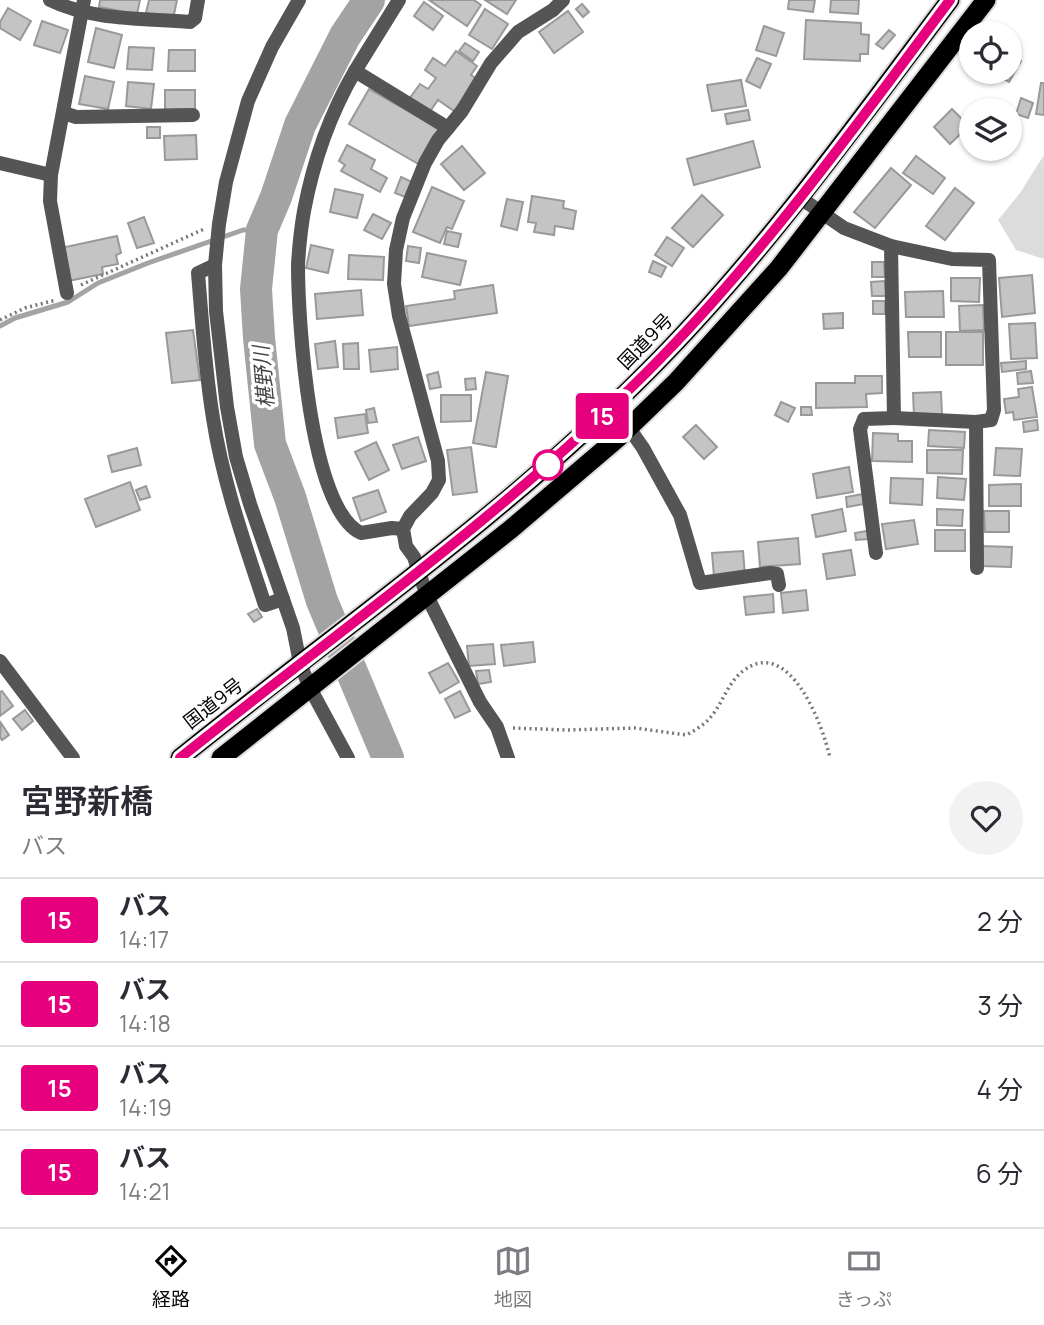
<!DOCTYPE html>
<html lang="ja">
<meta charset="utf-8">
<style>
:root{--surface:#fff;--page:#f2f2f3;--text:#2b2b33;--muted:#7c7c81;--line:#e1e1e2;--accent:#000}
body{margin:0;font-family:Manrope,"Noto Sans JP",sans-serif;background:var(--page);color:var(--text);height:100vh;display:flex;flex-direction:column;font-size:26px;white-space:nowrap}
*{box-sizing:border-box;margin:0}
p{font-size:23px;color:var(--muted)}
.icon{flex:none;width:38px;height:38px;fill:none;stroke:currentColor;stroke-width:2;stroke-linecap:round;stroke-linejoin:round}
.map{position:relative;height:758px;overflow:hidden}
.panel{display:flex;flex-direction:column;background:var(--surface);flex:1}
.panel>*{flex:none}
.badge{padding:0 14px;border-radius:5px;font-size:24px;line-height:46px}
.fabs{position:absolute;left:959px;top:21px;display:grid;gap:14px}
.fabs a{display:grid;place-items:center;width:63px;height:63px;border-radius:50%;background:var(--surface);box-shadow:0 2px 5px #0004;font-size:35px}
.map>.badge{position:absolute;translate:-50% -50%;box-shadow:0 0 0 4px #fff}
.round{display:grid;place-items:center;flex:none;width:74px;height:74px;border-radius:37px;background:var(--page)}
.headline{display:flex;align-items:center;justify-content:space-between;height:119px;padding:0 21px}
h1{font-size:33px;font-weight:600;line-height:52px}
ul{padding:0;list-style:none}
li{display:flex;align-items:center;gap:21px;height:84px;padding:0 21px;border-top:2px solid var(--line)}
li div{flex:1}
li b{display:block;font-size:26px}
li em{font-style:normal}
li .badge{min-width:77px;font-weight:700;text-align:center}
.tab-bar{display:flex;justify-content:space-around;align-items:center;height:98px;border-top:2px solid var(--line);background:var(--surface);font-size:19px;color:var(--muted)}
.tab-bar a{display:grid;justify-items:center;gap:4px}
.tab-bar .active{color:var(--accent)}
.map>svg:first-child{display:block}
.green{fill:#dcdcdc}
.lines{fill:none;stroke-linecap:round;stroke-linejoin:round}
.stream{stroke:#a3a3a3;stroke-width:5}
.river{stroke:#a3a3a3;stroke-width:32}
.building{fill:#c4c4c4;stroke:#999;stroke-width:2}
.trunk-casing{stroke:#dbdbdb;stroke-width:23}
.path{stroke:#777;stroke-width:3.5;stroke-dasharray:2 3.5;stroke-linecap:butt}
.minor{stroke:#555;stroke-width:14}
.trunk{stroke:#000;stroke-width:19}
.line-casing{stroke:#fff;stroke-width:16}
.line{stroke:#e6007e;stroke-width:10}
.stop-dot{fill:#fff;stroke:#e6007e;stroke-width:3.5}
.labels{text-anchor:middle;stroke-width:7;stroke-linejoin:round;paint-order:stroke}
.street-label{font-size:19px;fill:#000;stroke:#fff}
.water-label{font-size:21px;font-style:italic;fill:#444;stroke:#fff}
</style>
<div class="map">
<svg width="1044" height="758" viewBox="0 0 1044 758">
<rect width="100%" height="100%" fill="#fff"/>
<polygon class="green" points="1044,155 1044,259 1016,250 998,220 1020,193"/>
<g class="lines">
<polyline class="stream" points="0,326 15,318 68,302 98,283 148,263 243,230 262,230"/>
<polyline class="river" points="369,0 345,36 300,125 276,197 262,230 256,289 259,338 270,444 290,497 322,601 388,758"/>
</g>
<g class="building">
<polygon points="100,0 140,0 137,14 99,7"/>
<polygon points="149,0 177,0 173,19 146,13"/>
<polygon points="429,0 474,0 481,5 467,26"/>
<polygon points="485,0 516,0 507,14"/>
<polygon points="789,0 815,0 813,12 788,9"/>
<polygon points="831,0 859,0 858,14 830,12"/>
<polygon points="424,2 443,16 433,30 414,16"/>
<polygon points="582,4 589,12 583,17 576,9"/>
<polygon points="8,8 31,21 20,40 0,28 0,22"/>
<polygon points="485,9 508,24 492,49 469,35"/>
<polygon points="568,11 583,32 554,53 539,32"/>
<polygon points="806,20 861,23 861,34 869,35 868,54 860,54 860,61 804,59"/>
<polygon points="42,21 68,30 60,53 34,45"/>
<polygon points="764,26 784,33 776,56 756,50"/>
<polygon points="96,28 122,35 114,68 88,62"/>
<polygon points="889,30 895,35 883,49 876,44"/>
<polygon points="465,43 479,52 473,61 459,51"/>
<polygon points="129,47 154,48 152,70 127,69"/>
<polygon points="169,50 195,50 195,71 168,71"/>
<polygon points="456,51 477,66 471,75 477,79 454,111 438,100 429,113 409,99 420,84 428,89 436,78 425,70 433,58 445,66"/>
<polygon points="1010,54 1021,61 1009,82 991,72 1010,72"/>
<polygon points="757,58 771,64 760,88 746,81"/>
<polygon points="85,76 114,82 108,109 79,104"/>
<polygon points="741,80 746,106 712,111 707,85"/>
<polygon points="128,82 154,84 151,109 126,106"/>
<polygon points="1041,83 1044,83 1044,115 1036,114"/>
<polygon points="369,89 441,130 420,165 349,124"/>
<polygon points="165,90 195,90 195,109 165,110"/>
<polygon points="1021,98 1033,103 1028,118 1016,114"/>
<polygon points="952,109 969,126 950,144 934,127"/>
<polygon points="748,110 750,120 727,124 725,114"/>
<rect x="147" y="127" width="13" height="11"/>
<polygon points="196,135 197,159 165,160 164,136"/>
<polygon points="753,141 760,167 694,185 687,159"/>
<polygon points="347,145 375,160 371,169 387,178 380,192 341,171 345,165 339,161"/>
<polygon points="462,146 485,173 464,190 441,164"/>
<polygon points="916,156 945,178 933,194 903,173"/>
<polygon points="891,168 911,185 875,228 854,212"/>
<polygon points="401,177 412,182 405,197 395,193"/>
<polygon points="432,187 464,201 452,229 447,227 440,243 413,232"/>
<polygon points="955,188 974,203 945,240 926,226"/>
<polygon points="335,189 363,195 357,218 330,212"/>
<polygon points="702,195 723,215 693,247 672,228"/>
<polygon points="532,196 564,201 563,208 576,211 573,229 555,226 554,235 534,232 536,223 528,222"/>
<polygon points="507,199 523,202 517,230 501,226"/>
<polygon points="373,214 391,223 382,239 364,230"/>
<polygon points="144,217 154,243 137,248 128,223"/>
<polygon points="447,231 461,234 458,247 444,244"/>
<polygon points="117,236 121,253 116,255 118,264 102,267 103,274 68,281 61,248"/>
<polygon points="667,237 684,248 672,266 655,255"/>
<polygon points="311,245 333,250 328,273 306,268"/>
<polygon points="408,246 421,248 419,263 406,261"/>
<polygon points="427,253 466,261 460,285 422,277"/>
<polygon points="349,255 384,257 383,280 348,279"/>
<polygon points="653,261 666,267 661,277 649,272"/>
<polygon points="872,262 884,262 885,277 872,277"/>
<polygon points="1032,275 1035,313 1002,317 999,278"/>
<polygon points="951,278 980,278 979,302 951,301"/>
<polygon points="885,281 886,296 872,296 871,282"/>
<polygon points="493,285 497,313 409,326 406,306 455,299 454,291"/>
<polygon points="361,290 363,315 317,319 315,294"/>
<polygon points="943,291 944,317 906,317 905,292"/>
<rect x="873" y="301" width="12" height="13"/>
<polygon points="983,305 984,330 960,331 959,306"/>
<polygon points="843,313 843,328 824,329 823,314"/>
<polygon points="1035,323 1037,358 1011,359 1009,324"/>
<polygon points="193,330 200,380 172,383 166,333"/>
<polygon points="908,332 941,332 941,357 909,357"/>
<rect x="946" y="332" width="37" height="33"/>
<polygon points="335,341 338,367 318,369 315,344"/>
<polygon points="358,343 359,369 344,369 343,344"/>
<polygon points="397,347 398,369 371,372 369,350"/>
<polygon points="1026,361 1026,369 1002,372 1001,363"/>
<polygon points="1031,371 1033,383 1018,384 1017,373"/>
<polygon points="438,372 441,387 430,389 427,375"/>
<polygon points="486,372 508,376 496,447 473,443"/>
<polygon points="855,376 882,376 882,393 866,394 867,407 816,408 816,383 855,383"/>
<polygon points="475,378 476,389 466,390 465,379"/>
<polygon points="1032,387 1037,417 1014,420 1013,412 1006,413 1004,399 1019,397 1018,389"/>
<polygon points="941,392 942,415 914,416 913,393"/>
<polygon points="441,395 471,395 471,421 441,422"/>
<polygon points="781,402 795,408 788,422 775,415"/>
<polygon points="801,407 811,407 812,415 801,415"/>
<polygon points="374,408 377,422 368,423 366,410"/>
<polygon points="365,414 368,433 338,438 335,418"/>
<polygon points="1037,420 1038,430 1024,432 1023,422"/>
<polygon points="696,425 717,447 704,459 683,437"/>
<polygon points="929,430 965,432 964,448 928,446"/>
<polygon points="873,433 898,434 898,441 912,441 912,462 872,461"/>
<polygon points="418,437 426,461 402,469 393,445"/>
<polygon points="376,442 389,470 369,480 355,452"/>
<polygon points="471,447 477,492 453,495 447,450"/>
<polygon points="137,448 141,465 112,472 108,456"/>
<polygon points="996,448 1022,449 1020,476 994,475"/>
<polygon points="927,450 963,450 962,474 927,473"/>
<polygon points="849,467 853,492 817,498 813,474"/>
<polygon points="938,477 966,479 964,500 937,498"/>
<polygon points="891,478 923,479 922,505 890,503"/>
<polygon points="130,482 140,510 96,527 85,499"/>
<polygon points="1021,484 1021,506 989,506 989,485"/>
<polygon points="146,486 150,497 140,500 136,490"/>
<polygon points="378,490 386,512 361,521 353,498"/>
<polygon points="863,494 864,504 847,507 846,497"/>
<polygon points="842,509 846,531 816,537 812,515"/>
<polygon points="937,509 963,510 962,526 937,525"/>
<polygon points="984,511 1009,511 1009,532 985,532"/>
<polygon points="914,520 918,544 886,549 882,524"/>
<rect x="935" y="530" width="30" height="21"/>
<polygon points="867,531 868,539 856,540 855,533"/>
<polygon points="798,538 800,564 760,567 758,542"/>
<polygon points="981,546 1012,547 1011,567 980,566"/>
<polygon points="851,550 855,575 827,579 823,554"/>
<polygon points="743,551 745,575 714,577 712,553"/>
<polygon points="806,590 808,610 783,613 781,593"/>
<polygon points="773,594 774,612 746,615 744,597"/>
<polygon points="257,609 262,617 254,622 248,614"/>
<polygon points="533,642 535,662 504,666 501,645"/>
<polygon points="493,644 495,664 469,666 467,646"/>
<polygon points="448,663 459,682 440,693 429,673"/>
<polygon points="489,670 491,682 478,684 476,671"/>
<polygon points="2,691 13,706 0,716 0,692"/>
<polygon points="460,691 470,711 455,718 445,699"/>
<polygon points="25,710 33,721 22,730 13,719"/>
<polygon points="1,723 9,735 2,740 0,737"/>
</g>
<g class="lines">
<defs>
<g id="trunk">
<path d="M180 758C337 631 504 516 647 372 760 259 854 127 950 0"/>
<polyline points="221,758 511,529 619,437 676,382 779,268 986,0"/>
</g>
</defs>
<use href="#trunk" class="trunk-casing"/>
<g class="path">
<polyline points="81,285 204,229"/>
<polyline points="0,320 25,308 56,300"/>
<path d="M513 728 566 730 635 728 686 735C694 731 702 726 708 720 722 706 727 683 743 671 789 635 823 725 830 758"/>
</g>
<g class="minor">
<path d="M50 0C93 21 143 18 190 22L195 18 198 0"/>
<polyline points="299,0 272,47 248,101 226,182 219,224 215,265 216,311 227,407 236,457 250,504 293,628 300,663 309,686 348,758"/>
<polyline points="355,71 399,0"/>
<polyline points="64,113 76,117 193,115"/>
<polyline points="0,163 51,175"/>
<polyline points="799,197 844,228 891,246 894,418 864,419 860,429 876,553"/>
<polyline points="891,246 952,259 989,260 994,410 991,420 976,422 977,568"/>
<path d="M215 265 198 273C202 321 205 370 213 418 223 483 245 544 265 605L283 599"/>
<polyline points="67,293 50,201 51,175 84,0"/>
<polyline points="894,418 976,422"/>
<polyline points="629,428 643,448 680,515 700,583 770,573 777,574 779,585"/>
<path d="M403 529 392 528 361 533C309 509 298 318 298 265 299 247 301 228 304 211 313 163 330 114 355 71L448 128"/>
<polyline points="0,661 73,758"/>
<polyline points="508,758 497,727 480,702 427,596 414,557 406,546 403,529 410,516 432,493 439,480 438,461 399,316 394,284 396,250 403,218 425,163 438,140 462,111 491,63 518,32 553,10 563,0"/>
</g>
<use href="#trunk" class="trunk"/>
</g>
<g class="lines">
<defs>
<path id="line" d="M180 758C337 632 504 515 647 372 760 259 855 127 950 0"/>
</defs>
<use href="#line" class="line-casing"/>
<use href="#line" class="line"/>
</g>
<circle class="stop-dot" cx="548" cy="465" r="14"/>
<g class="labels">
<g class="street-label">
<text transform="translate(645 341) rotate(-46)" y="7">国道9号</text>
<text transform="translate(213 703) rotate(-38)" y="7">国道9号</text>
</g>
<g class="water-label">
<text transform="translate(264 377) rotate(-95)" y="7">椹野川</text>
</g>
</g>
</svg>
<div class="fabs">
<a><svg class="icon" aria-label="locate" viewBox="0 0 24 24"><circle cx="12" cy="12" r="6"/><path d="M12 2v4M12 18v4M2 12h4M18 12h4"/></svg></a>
<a><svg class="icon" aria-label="layers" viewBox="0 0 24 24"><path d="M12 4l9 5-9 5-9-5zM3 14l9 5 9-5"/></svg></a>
</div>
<b class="badge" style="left:602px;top:416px;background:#e6007e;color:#fff">15</b>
</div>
<section class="panel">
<div class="headline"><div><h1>宮野新橋</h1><p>バス</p></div><a class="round"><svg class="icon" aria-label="heart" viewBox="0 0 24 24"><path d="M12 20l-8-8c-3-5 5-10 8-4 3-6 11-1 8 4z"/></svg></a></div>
<ul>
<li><span class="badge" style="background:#e6007e;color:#fff">15</span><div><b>バス</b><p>14:17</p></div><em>2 分</em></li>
<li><span class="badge" style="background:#e6007e;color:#fff">15</span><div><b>バス</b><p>14:18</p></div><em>3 分</em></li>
<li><span class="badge" style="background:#e6007e;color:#fff">15</span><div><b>バス</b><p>14:19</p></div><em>4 分</em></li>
<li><span class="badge" style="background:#e6007e;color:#fff">15</span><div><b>バス</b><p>14:21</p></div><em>6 分</em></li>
</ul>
</section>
<nav class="tab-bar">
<a class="active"><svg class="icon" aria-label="directions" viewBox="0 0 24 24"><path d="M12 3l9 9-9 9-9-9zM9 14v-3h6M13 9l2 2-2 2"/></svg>経路</a>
<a><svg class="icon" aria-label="map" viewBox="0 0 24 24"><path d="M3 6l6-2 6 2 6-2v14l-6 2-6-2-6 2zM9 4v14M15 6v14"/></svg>地図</a>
<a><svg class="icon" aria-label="tickets" viewBox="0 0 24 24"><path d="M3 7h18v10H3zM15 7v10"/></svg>きっぷ</a>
</nav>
